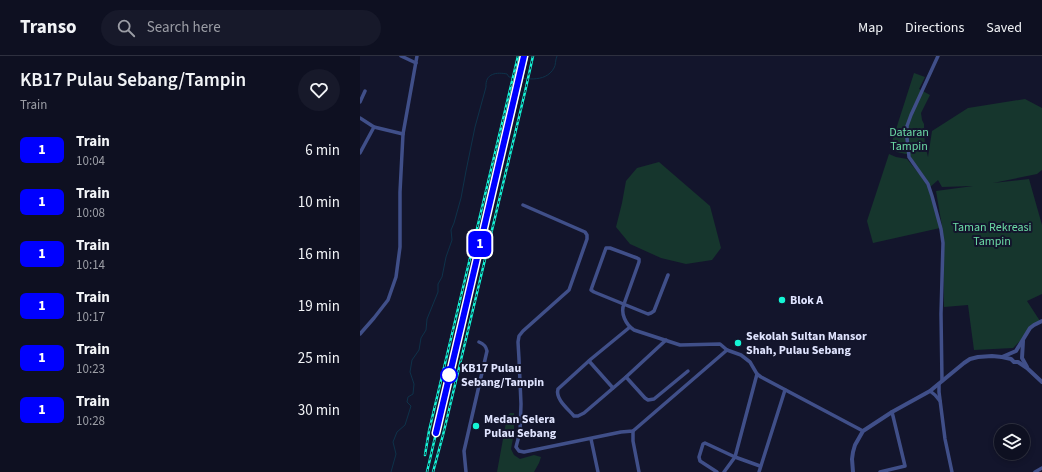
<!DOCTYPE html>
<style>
:root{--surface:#0e1021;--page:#17192a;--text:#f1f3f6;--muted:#9b9da5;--line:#2e303f}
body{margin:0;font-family:"Source Sans 3",sans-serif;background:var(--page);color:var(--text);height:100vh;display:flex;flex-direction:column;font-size:15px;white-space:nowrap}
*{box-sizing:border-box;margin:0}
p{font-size:13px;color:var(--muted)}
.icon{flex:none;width:22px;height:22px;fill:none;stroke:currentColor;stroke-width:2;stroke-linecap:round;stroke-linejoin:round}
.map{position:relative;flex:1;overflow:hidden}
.details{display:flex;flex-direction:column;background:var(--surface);width:360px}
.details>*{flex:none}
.badge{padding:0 8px;border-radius:6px;font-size:14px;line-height:26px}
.buttons{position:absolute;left:634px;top:368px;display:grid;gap:8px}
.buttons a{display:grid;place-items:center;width:36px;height:36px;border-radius:50%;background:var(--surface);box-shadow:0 2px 6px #0003,0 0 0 1px var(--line);font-size:20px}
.map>.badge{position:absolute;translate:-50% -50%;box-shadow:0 0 0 2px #fff}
.round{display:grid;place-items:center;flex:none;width:42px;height:42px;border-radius:21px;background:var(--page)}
.head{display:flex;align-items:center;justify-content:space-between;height:68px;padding:0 20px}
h1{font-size:19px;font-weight:600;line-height:30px}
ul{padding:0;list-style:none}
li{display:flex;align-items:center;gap:12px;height:52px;padding:0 20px}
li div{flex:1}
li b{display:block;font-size:15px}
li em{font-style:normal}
li .badge{min-width:44px;font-weight:700;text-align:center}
header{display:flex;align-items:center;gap:24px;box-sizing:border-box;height:56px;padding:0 20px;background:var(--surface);border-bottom:1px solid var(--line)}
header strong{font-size:19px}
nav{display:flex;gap:22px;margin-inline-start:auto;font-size:14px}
.search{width:280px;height:36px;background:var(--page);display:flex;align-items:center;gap:10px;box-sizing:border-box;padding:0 14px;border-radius:22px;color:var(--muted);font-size:15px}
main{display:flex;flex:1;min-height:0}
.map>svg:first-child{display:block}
.green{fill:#16362d}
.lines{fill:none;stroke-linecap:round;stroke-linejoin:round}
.stream{stroke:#0e324a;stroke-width:1}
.minor{stroke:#404f89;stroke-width:3.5}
.tertiary{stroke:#404f89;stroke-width:4}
.rail-casing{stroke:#14f5d6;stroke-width:2.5}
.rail{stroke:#13152c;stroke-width:1;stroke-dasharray:3;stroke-linecap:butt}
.line-casing{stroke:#fff;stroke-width:9}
.line{stroke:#00f;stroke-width:6}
.poi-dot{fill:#14f5d6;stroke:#13152c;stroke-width:1.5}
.stop-dot{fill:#fff;stroke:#00f;stroke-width:2}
.labels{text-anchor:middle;stroke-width:4;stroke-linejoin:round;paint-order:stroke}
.park-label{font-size:12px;fill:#6cdca6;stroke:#13152c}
.poi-label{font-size:12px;font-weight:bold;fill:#dfe3fe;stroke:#13152c;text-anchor:start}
.stop-label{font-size:12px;font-weight:bold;fill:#dfe3fe;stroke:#13152c;text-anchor:start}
</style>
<header>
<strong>Transo</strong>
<div class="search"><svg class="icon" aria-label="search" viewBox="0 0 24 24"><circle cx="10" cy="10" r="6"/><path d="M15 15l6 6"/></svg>Search here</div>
<nav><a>Map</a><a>Directions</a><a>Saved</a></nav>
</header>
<main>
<section class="details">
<div class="head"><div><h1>KB17 Pulau Sebang/Tampin</h1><p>Train</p></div><a class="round"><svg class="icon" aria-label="heart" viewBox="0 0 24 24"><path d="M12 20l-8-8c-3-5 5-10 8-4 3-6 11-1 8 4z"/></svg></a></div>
<ul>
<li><span class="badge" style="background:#00f;color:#fff">1</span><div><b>Train</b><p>10:04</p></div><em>6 min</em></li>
<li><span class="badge" style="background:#00f;color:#fff">1</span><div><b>Train</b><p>10:08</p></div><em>10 min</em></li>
<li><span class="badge" style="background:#00f;color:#fff">1</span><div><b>Train</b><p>10:14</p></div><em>16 min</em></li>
<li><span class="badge" style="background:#00f;color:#fff">1</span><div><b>Train</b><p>10:17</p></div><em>19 min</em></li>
<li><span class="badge" style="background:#00f;color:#fff">1</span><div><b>Train</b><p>10:23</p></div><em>25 min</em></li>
<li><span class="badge" style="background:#00f;color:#fff">1</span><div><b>Train</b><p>10:28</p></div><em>30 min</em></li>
</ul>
</section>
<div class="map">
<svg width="682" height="416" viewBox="0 0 682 416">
<rect width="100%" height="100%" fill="#13152c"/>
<g class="green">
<polygon points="554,17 565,21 559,33 570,39 561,57 562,64 564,68 564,75 565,89 568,101 572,75 608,52 665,43 682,52 682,114 677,118 633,127 669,123 682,169 682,238 667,245 680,265 653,292 614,294 608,249 584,251 583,176 576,135 613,130 582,131 578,124 569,132 550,99 537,96 530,92"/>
<polygon points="529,98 536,101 547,103 560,119 568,131 580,172 513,187 507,165"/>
<polygon points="299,106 350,150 361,192 352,204 326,208 301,202 270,188 256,171 262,147 266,125 277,112"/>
<polygon points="150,357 154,357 154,377 151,393 154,399 160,403 174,399 181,401 179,407 174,416 137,416 147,361"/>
</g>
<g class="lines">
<path class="stream" d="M31 416 36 398 33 386 37 376 45 369 51 350 47 346 48 341 53 338 54 328 50 316 52 304 59 294 61 282 66 274 67 263 78 236V228L82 221 86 201 92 184 91 174 94 167 101 142 106 115 115 71 126 31C125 17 137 16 147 18L149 21C164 22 185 28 194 12 196 9 195 4 197 0"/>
<g class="minor">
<polyline points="41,0 56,7"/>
<polyline points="578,0 551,59 547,70 547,82 549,101 568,128 572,140 581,173 583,187 581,258 582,325"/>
<polyline points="0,46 5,35"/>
<polyline points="0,62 14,71 43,78"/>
<polyline points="0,97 14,71"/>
<polyline points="163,149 225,176 227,179 227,183 209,234 163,275 159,280 158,286 159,303 161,348 160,376 156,391 159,395 164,396 261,376 273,375 367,294"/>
<path d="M308 219 294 255 291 257 288 258 234 236 231 234 232 231 246 192H250L277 202 279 203V206L264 248C260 257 266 269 274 274L320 289 360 288 367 294 381 299 390 306 397 318 401 321 503 375"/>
<path d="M270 271 231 303 198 333C195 343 208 353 214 360H218L224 357 266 321 306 284"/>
<polyline points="0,278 14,262 28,244 36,221 40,191 40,136 43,78 57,0"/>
<polyline points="229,305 253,332"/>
<polyline points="266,321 285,342 288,344 294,343 328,315"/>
<polyline points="579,328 579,336 585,383 592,416"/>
<polyline points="570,335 575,339 580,345"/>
<polyline points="273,375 273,385 279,416"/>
<polyline points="231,383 238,416"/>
<path d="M106 416 104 395 127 295C126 290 124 288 119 286"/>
<polyline points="357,416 340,405 339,401 343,388 345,387 375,401 400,410"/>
<polyline points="364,416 375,401 397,318"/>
<polyline points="399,416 425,334"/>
<polyline points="520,416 545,410 532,356"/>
<polyline points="675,416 682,412"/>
</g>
<g class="tertiary">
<polyline points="663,285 662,302 667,311"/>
<polyline points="642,301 656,295 670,272 674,269 682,265"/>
<polyline points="493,416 492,403 493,396 495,389 503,375 532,356 570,335 604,307 610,303 618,301 632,300 642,301 651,303 654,306 658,306 667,312 682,326"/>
</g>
<defs>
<g id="rail">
<polyline points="153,60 167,0"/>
<polyline points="65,399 69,375 158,0"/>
<polyline points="67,416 151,54"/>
<polyline points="73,416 83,379 165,36 173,0"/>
</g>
</defs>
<use href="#rail" class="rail-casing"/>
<use href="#rail" class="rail"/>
</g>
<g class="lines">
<defs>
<polyline id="line" points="76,377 107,245 164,0"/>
</defs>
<use href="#line" class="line-casing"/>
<use href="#line" class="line"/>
</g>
<g class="poi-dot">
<circle cx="422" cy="244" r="4"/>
<circle cx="378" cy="287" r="4"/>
<circle cx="116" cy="370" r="4"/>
</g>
<circle class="stop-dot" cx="89" cy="319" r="8"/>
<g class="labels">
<g class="park-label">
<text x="549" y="80">Dataran<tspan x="549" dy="14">Tampin</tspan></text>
<text x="632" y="175">Taman Rekreasi<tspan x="632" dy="14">Tampin</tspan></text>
</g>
<g class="poi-label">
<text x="430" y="248">Blok A</text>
<text x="386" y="284">Sekolah Sultan Mansor<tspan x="386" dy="14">Shah, Pulau Sebang</tspan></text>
<text x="124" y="367">Medan Selera<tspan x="124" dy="14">Pulau Sebang</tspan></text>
</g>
<g class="stop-label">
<text x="101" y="316">KB17 Pulau<tspan x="101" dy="14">Sebang/Tampin</tspan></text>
</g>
</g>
</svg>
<div class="buttons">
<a><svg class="icon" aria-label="layers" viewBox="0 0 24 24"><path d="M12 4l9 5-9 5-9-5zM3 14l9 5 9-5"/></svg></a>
</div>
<b class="badge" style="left:120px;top:188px;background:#00f;color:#fff">1</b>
</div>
</main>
